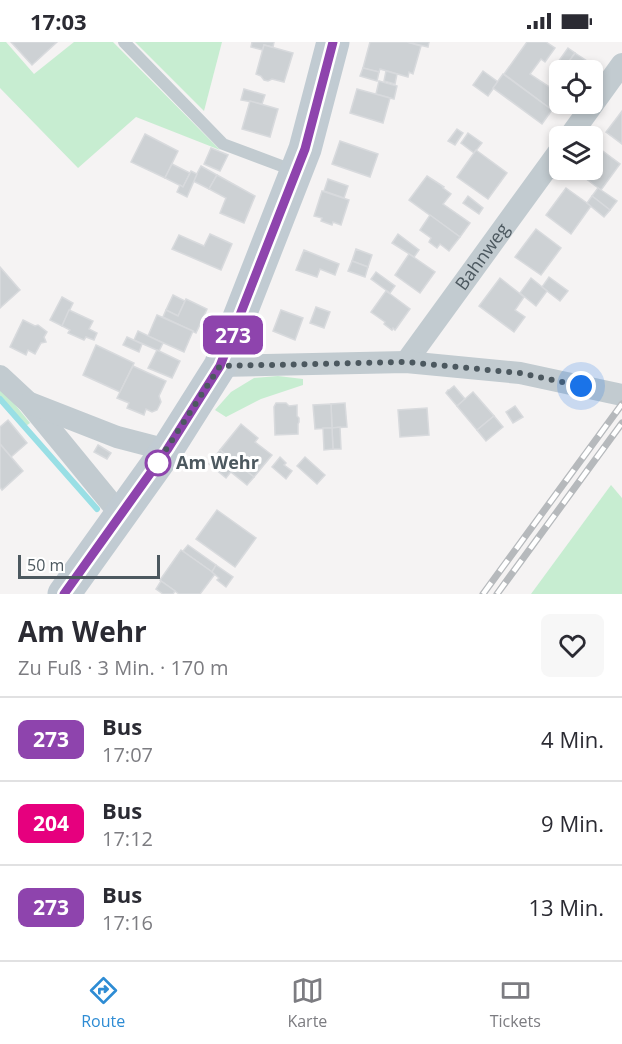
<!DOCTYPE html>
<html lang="de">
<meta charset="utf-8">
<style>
:root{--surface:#fff;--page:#f7f7f7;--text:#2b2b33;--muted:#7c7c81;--line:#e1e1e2;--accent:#2e8cd4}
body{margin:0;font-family:"Open Sans",sans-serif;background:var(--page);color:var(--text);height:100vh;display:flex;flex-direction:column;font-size:22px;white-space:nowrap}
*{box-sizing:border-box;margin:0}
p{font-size:20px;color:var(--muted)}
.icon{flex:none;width:33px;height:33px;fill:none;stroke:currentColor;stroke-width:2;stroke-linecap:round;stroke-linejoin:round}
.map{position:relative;height:552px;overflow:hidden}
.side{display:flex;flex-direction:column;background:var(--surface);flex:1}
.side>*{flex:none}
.badge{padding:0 12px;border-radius:9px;font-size:21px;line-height:39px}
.tools{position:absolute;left:549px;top:18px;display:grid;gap:12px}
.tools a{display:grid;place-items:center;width:54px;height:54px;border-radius:9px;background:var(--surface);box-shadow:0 3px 9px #0003;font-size:30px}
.scale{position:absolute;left:18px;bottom:15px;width:142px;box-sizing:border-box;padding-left:6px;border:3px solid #4c585f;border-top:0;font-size:16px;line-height:21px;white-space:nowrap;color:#4c585f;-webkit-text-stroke:4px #fff;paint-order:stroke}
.you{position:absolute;width:30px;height:30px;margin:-15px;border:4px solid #fff;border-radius:50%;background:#1a73e8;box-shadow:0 0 0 9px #1a73e833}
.map>.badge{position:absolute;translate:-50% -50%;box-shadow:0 0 0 3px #fff}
.round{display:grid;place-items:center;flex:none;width:63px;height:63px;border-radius:9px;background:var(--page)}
.summary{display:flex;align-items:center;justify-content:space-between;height:102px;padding:0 18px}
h1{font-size:28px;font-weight:700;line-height:45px}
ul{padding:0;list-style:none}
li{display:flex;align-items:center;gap:18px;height:84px;padding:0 18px;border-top:2px solid var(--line)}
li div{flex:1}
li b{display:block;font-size:22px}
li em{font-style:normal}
li .badge{min-width:66px;font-weight:700;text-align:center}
.status{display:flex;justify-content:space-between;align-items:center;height:42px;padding:0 30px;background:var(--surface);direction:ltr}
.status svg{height:16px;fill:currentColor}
.dock{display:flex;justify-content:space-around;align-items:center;height:84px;border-top:2px solid var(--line);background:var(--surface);font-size:16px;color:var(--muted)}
.dock a{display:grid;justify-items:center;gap:3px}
.dock .current{color:var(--accent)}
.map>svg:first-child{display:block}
.green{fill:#c7edd1}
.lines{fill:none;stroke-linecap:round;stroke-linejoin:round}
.stream{stroke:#99dfe5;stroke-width:6}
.building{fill:#cdd1d4;stroke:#d8dadd;stroke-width:1.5}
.lane{stroke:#c2cbd0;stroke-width:12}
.street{stroke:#c2cbd0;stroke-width:22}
.secondary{stroke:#c1cbd2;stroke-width:33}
.rail-casing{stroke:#b6b9bc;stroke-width:7}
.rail{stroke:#fff;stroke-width:4.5;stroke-dasharray:14;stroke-linecap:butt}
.line-casing{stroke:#fff;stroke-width:14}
.line{stroke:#8e44ad;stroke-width:9}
.walk{stroke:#4c585f;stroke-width:6;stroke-dasharray:0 10.8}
.stop-dot{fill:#fff;stroke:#8e44ad;stroke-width:3}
.labels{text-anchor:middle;stroke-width:6;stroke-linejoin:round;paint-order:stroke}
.street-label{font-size:18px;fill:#4c585f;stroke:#fff}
.stop-label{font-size:18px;font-weight:bold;fill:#4c585f;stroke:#fff;text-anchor:start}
</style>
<div class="status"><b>17:03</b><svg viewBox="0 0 49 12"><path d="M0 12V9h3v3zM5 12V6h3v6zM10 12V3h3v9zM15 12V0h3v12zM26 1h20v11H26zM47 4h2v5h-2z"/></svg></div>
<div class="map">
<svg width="622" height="552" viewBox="0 0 622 552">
<rect width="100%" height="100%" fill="#f5f3f3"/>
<g class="green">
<polygon points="0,0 6,0 34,32 74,0 113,0 220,108 136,75 78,126 0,46"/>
<polygon points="135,0 222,0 204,69"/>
<polygon points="278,334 303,337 303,343 261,357 226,375 215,368 231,350 254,336"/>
<polygon points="0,344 30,381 23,386 0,361"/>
<polygon points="611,443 622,456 622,552 531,552"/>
</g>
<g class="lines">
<polyline class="stream" points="0,357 97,467"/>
</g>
<g class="building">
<polygon points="11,0 57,0 32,23"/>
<polygon points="252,0 274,0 273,5 264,3 263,8 251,5"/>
<polygon points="370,0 407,0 421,4 413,32 409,30 408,35 380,27 379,30 363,26"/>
<polygon points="407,0 429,0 428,5"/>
<polygon points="527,0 546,0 555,6 545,20 541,17 530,32 560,52 560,58 552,68 504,32"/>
<polygon points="264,3 293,11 284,40 272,37 268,39 264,38 261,34 256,32"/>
<polygon points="568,6 575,11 565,25 558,20"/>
<polygon points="575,11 590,21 584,28 570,28 565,25"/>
<polygon points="363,26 379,30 377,39 360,34"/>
<polygon points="386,29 397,32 395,42 384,39"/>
<polygon points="483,29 498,40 488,54 473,43"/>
<polygon points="503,32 552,68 542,82 493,46"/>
<polygon points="379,39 397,44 394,57 376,52"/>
<polygon points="244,47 265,53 262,62 241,58"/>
<polygon points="357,47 390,56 383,81 350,71"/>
<polygon points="250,59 278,67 270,95 242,87"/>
<polygon points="622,69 622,102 606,90"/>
<polygon points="457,87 463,91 455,103 448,99"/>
<polygon points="468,91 482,101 474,111 461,101"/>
<polygon points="145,92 178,109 165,136 131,120"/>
<polygon points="340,99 378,112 370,135 332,122"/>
<polygon points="596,104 620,122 601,148 577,130 579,128 592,128 592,109"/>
<polygon points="211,106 228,113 220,129 204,122"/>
<polygon points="476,108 507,131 488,157 457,135"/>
<polygon points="172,122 190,131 183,145 165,136"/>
<polygon points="201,124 217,133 209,147 193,139"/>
<polygon points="191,129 197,132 187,155 177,150 180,143 183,145"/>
<polygon points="217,133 255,154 244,181 220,171 226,156 209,147"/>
<polygon points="427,134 444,145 443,146 451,152 443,162 470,181 460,195 409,158"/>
<polygon points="328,137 348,144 344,156 324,149"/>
<polygon points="566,146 591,164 571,192 546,173"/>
<polygon points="598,146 617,159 610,168 592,154"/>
<polygon points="322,149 349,158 341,183 333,180 332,183 321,179 322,176 314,174"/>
<polygon points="468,154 483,166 479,172 463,161"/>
<polygon points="592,154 610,168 604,175 587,161"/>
<polygon points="430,173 460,195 449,209 440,202 437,206 429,200 431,196 420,188"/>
<polygon points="536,187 561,206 541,233 515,215"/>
<polygon points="210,192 232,202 221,228 172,207 179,193 204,204"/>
<polygon points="398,192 419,208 414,215 392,201"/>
<polygon points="356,207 372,213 368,225 352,219"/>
<polygon points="304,208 339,222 335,233 320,227 317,235 296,228"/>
<polygon points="409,212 435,230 420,251 395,233"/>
<polygon points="352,219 368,225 365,235 348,229"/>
<polygon points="0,225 20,248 0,266"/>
<polygon points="376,230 395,244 390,251 371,237"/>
<polygon points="549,235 568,249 560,259 542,245"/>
<polygon points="500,236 524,255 515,268 525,275 514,290 479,264"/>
<polygon points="531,236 547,249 536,264 520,251"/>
<polygon points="386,249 410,267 395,288 393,286 392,288 384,282 385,280 371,270"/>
<polygon points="173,253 185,259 178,274 166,268"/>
<polygon points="62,255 73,261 62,284 50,278"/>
<polygon points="186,257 207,267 196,291 163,275 166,268 178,274"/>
<polygon points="316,265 330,270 324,286 310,281"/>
<polygon points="69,268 93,279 89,287 97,291 94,298 86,295 84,298 68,291 70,288 62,284"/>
<polygon points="281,268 303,276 295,298 273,289"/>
<polygon points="157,273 193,289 184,310 148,294"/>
<polygon points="23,278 35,284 38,283 47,290 44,295 46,300 41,301 35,312 28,308 26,313 10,305"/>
<polygon points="138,289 163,301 159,309 134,298"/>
<polygon points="127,295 142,302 139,310 123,303"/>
<polygon points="96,303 134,321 120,350 83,333"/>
<polygon points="157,308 180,319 172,336 148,326"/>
<polygon points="133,324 166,339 159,354 161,360 157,368 152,370 146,367 144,373 127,366 129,361 117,356"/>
<polygon points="454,344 465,357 457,364 446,351 448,348 449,348"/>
<polygon points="473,350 494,374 477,388 457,364"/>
<polygon points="276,361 286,361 289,364 297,363 297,374 299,376 299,380 298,382 298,392 275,393 274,365"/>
<polygon points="345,361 347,385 332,386 331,362"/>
<polygon points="331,362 332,386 315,387 313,363"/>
<polygon points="515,364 523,375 513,381 506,370"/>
<polygon points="427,366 429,393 400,395 398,368"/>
<polygon points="494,374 503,385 486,399 477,388"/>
<polygon points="8,378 27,401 11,415 0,402 0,385"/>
<polygon points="241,382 258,396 255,400 272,413 254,435 220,408"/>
<polygon points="340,385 341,407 333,407 332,386"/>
<polygon points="323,386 332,386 333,407 324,408"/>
<polygon points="0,402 23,429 2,448 0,445"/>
<polygon points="98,403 111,411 107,417 94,410"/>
<polygon points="220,408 237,422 226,436 209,422"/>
<polygon points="280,415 286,421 284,423 292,429 286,437 272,425"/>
<polygon points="305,415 325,433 317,442 297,424"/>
<polygon points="237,422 254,435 247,443 231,430"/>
<polygon points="217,468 256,496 235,525 196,497"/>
<polygon points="188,503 216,523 212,530 183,509"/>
<polygon points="181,508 215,532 200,552 179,552 160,538"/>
<polygon points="216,523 233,535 226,545 217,538 219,536 212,530"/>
<polygon points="161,539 175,549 173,552 163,552 156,547"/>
</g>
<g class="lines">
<polyline class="lane" points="124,0 223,102 295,129"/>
<g class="street">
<polyline points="570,94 622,22"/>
<path id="s1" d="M406 320 560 108"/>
<polyline points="220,324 406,320 520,331 622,353"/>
<polyline points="0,334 29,361 120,472"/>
<polyline points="30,361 117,395 167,408"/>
</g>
<polyline class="secondary" points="64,552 167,408 220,324 305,107 333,0"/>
<defs>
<g id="rail">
<polyline points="483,552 622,362"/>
<polyline points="497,552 622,381"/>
</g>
</defs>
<use href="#rail" class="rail-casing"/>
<use href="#rail" class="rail"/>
</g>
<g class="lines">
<defs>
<polyline id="line" points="64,552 167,408 220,324 305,107 333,0"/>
</defs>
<use href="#line" class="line-casing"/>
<use href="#line" class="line"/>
<polyline class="walk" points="158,421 156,423 220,324 406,320 520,331 581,344"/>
</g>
<circle class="stop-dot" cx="158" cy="421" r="12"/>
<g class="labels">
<g class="street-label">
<text dy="6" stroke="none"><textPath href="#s1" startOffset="130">Bahnweg</textPath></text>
</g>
<g class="stop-label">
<text x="176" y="427">Am Wehr</text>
</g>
</g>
</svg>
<div class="tools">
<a><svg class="icon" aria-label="locate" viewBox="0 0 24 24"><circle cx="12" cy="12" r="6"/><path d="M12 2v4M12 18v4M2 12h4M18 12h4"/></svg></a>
<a><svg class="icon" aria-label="layers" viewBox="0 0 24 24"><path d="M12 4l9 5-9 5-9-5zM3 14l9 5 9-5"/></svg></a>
</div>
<div class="scale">50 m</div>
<div class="you" style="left:581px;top:344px"></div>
<b class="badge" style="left:233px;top:293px;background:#8e44ad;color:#fff">273</b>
</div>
<section class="side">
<div class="summary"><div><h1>Am Wehr</h1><p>Zu Fuß · 3 Min. · 170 m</p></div><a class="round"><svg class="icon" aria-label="heart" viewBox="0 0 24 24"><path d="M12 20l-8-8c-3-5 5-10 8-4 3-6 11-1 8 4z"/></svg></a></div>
<ul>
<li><span class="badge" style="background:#8e44ad;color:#fff">273</span><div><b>Bus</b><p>17:07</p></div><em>4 Min.</em></li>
<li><span class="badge" style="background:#e6007e;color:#fff">204</span><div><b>Bus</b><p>17:12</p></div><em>9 Min.</em></li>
<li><span class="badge" style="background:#8e44ad;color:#fff">273</span><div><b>Bus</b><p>17:16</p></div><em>13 Min.</em></li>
</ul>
</section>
<nav class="dock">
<a class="current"><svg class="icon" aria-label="directions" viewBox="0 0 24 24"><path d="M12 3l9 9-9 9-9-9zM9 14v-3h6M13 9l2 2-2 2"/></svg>Route</a>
<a><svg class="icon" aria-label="map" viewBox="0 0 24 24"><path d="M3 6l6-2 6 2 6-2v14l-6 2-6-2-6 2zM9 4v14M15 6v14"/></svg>Karte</a>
<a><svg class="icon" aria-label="tickets" viewBox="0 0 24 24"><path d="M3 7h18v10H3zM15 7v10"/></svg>Tickets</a>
</nav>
